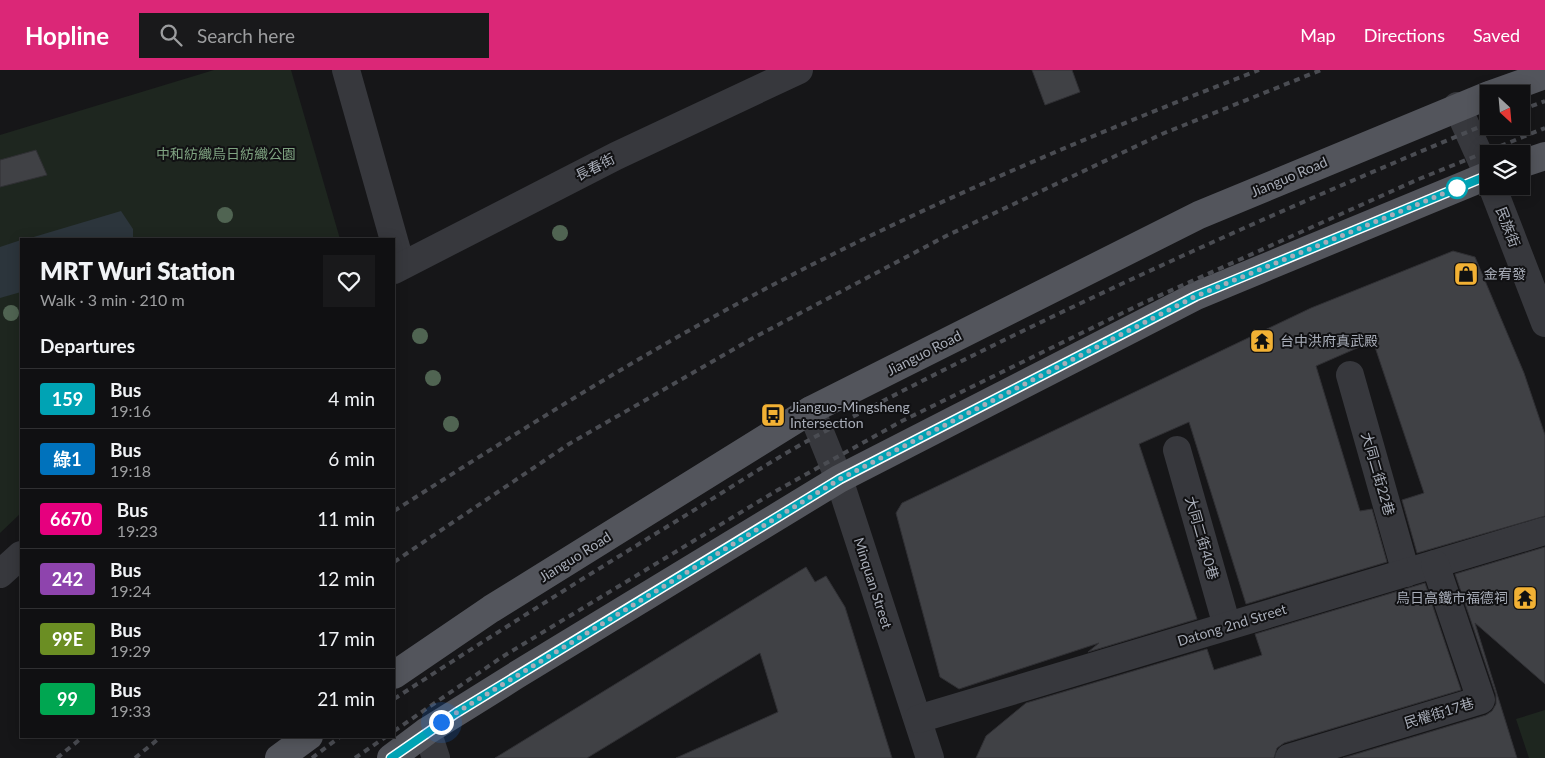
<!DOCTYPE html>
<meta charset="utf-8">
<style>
:root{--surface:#101012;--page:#19191b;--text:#f1f3f6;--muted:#9c9d9f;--line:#303032;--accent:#db2777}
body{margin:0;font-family:Lato,"Noto Sans TC",sans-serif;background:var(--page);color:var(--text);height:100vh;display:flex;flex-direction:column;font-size:19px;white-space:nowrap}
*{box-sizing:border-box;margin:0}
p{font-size:16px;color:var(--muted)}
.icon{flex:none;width:28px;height:28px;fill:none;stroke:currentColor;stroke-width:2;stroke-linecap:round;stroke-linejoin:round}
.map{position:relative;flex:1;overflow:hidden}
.drawer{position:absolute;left:20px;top:168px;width:375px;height:500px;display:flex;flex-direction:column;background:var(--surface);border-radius:0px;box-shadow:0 2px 12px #0003,0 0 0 1px var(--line)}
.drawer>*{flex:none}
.badge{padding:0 10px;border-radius:4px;font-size:18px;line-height:32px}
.needle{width:32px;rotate:154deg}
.controls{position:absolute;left:1480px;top:15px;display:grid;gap:10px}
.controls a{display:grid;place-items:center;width:50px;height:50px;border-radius:0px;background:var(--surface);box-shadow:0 2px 12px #0003,0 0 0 1px var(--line);font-size:25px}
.you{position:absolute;width:25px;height:25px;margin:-12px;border:4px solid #fff;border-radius:50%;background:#1a73e8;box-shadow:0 0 0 8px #1a73e833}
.map>.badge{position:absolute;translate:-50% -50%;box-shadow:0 0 0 2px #fff}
h2{padding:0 20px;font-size:19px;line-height:45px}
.round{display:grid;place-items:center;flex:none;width:52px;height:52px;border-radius:0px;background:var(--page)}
.headline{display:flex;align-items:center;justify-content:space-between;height:85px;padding:0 20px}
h1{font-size:24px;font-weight:800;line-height:38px}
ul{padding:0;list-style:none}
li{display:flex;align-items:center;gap:15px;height:60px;padding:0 20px;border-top:1px solid var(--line)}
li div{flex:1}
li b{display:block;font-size:19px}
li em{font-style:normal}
li .badge{min-width:55px;font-weight:700;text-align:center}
header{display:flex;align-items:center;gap:30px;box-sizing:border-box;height:70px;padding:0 25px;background:var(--accent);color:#fff}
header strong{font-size:24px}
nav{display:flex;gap:28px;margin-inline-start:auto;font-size:18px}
.search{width:350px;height:45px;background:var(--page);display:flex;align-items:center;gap:12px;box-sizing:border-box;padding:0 18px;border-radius:0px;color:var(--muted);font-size:19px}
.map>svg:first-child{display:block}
.green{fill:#1e261f}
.water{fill:#2c353c}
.building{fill:#404145;stroke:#303034}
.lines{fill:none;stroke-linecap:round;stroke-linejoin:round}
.minor{stroke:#37383d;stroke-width:28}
.major{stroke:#53555c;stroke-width:28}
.rail{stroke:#4a4c52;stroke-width:4;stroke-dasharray:6 5;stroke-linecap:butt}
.tree{fill:#506452}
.line-casing{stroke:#fff;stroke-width:11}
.line{stroke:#00a3b4;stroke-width:8}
.walk{stroke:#a8adb8;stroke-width:5;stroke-dasharray:0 9}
.stop-dot{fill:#fff;stroke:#00a3b4;stroke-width:2.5}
.labels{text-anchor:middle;stroke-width:4;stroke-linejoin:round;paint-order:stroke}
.park-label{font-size:14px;fill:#7fa381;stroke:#111113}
.street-label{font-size:14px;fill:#a8adb8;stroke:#111113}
.poi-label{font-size:14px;fill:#a8adb8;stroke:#111113;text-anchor:start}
</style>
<header>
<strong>Hopline</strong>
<div class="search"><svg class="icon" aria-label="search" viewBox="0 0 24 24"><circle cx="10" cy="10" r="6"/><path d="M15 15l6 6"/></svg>Search here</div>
<nav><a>Map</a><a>Directions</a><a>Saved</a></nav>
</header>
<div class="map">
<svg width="1545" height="688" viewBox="0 0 1545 688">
<rect width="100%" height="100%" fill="#161618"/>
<g class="green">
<polygon points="214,0 291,0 340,169 21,169 21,443 0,463 0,65"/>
<polygon points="1545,640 1545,688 1529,688 1516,649"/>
</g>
<g class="water">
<polygon points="121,141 133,159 133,169 27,169"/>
<polygon points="21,170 21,222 0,228 0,177"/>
</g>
<g class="building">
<polygon points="1032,0 1072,0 1080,22 1045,35"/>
<polygon points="36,80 47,105 0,117 0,90"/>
<polygon points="1453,181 1475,187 1524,303 1545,365 1545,446 1417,483 1402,430 1424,423 1373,271 1316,296 1360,441 1372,439 1387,492 1246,534 1189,352 1139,374 1197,549 1088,582 1099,573 959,619 940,607 896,443 902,433 1311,238"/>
<polygon points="1545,477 1545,614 1475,553 1517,688 1343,688 1486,645 1492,641 1496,634 1496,625 1455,504"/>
<polygon points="806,497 815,512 826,506 845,537 892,688 676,688 778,642 760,583 587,688 495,688"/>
<polygon points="1425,513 1461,620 1284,673 1277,678 1274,688 976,688 986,666 1026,633 1207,579 1214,600 1262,585 1255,564"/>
</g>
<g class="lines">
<g class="minor">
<polyline points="346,0 401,195"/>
<polyline points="1457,36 1489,107"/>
<polyline points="1492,116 1545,253"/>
<polyline points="394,200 616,86 799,0"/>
<polyline points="1350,305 1406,503"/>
<polyline points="811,340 839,409 930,688"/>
<polyline points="1177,380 1227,556"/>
<polyline points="0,504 21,485"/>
<polyline points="918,649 1545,461"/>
<polyline points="427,661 436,688"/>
<polyline points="1289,688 1481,630 1435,494"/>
</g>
<g class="major">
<polyline points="1492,24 1545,5"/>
<polyline points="1521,94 1545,86"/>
<polyline points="394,605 491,539 811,340 1199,145 1489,25"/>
<polyline points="279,688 309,666"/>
<polyline points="391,688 427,661 515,606 839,409 1196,226 1489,105"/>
</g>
<g class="rail">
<polyline points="1521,40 1545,31"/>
<path d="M394 441C507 369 620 297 737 234 905 143 1082 68 1259 0"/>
<polyline points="394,492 569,374 755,267 946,166 1162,64 1321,0"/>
<path d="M394 629C488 568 583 508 678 450 726 421 773 389 822 363 1038 248 1262 147 1489 53"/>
<polyline points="394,661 502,587 776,421 902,351 1143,233 1419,109 1545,58"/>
<polyline points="57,688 84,666"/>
<polyline points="135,688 162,666"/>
<polyline points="312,688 341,666"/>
<polyline points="355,688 387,666"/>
</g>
</g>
<g class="tree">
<circle cx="225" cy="145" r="8"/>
<circle cx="560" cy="163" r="8"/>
<circle cx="11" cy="243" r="8"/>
<circle cx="420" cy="266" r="8"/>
<circle cx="433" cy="308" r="8"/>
<circle cx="451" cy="354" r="8"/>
</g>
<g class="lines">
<defs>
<polyline id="line" points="391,688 456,643 840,409 1196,226 1489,105"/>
</defs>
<use href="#line" class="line-casing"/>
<use href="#line" class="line"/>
<polyline class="walk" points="441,652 840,409 1196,226 1457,118"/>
</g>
<defs>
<symbol id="shop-square" viewBox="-11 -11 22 22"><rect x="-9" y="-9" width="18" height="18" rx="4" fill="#f2b134" stroke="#111113"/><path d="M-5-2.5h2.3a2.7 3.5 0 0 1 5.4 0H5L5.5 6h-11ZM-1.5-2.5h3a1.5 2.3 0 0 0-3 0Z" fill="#111"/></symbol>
<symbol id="temple-square" viewBox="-11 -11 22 22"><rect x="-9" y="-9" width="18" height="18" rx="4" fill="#f2b134" stroke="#111113"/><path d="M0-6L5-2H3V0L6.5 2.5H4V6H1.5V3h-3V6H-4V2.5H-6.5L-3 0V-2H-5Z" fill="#111"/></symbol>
<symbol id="bus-square" viewBox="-11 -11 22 22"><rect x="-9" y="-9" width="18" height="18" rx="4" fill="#f2b134" stroke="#111113"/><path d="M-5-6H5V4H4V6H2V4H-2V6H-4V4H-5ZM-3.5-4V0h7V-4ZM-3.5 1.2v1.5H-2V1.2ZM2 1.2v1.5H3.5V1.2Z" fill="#111"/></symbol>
</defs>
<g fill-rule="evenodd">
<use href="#shop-square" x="1452" y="190" width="28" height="28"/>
<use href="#temple-square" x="1248" y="257" width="28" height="28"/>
<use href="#bus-square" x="759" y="331" width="28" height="28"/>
<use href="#temple-square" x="1511" y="514" width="28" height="28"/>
</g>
<circle class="stop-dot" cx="1457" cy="118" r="10"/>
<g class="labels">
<g class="park-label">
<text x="226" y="89">中和紡織烏日紡織公園</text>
</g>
<g class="street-label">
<text transform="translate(595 97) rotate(-27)" y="5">長春街</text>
<text transform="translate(1289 107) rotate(-23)" y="5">Jianguo Road</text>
<text transform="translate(1508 157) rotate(69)" y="5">民族街</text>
<text transform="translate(924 283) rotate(-27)" y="5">Jianguo Road</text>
<text transform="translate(1378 404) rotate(74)" y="5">大同二街22巷</text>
<text transform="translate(1202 468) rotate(74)" y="5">大同二街40巷</text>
<text transform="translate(575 487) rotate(-32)" y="5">Jianguo Road</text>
<text transform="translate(873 513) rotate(72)" y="5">Minquan Street</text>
<text transform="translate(1232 555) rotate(-17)" y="5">Datong 2nd Street</text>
<text transform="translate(1439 643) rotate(-17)" y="5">民權街17巷</text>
</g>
<g class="poi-label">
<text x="1484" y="209">金宥發</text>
<text x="1280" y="276">台中洪府真武殿</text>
<text x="790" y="342">Jianguo-Mingsheng<tspan x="790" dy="16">Intersection</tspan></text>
<text x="1508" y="533" text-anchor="end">烏日高鐵市福德祠</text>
</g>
</g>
</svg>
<div class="controls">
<a><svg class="needle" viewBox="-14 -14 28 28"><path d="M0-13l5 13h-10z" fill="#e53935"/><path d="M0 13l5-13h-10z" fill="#9c9d9f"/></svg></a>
<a><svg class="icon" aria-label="layers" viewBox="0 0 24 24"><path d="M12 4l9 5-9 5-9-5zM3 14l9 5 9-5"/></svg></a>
</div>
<div class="you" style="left:441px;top:652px"></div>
<section class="drawer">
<div class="headline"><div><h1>MRT Wuri Station</h1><p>Walk · 3 min · 210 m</p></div><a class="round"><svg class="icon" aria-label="heart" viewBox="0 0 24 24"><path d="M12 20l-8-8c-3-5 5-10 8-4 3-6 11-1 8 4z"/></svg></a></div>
<h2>Departures</h2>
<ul>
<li><span class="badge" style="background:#00a3b4;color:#fff">159</span><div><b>Bus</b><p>19:16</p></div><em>4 min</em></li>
<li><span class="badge" style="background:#0072bc;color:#fff">綠1</span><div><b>Bus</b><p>19:18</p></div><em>6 min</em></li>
<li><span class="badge" style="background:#e6007e;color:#fff">6670</span><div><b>Bus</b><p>19:23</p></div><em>11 min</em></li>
<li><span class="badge" style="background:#8e44ad;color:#fff">242</span><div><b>Bus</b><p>19:24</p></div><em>12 min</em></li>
<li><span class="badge" style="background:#6b8e23;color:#fff">99E</span><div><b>Bus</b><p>19:29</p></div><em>17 min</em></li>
<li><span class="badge" style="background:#00a651;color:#fff">99</span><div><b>Bus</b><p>19:33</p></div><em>21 min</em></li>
</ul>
</section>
</div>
